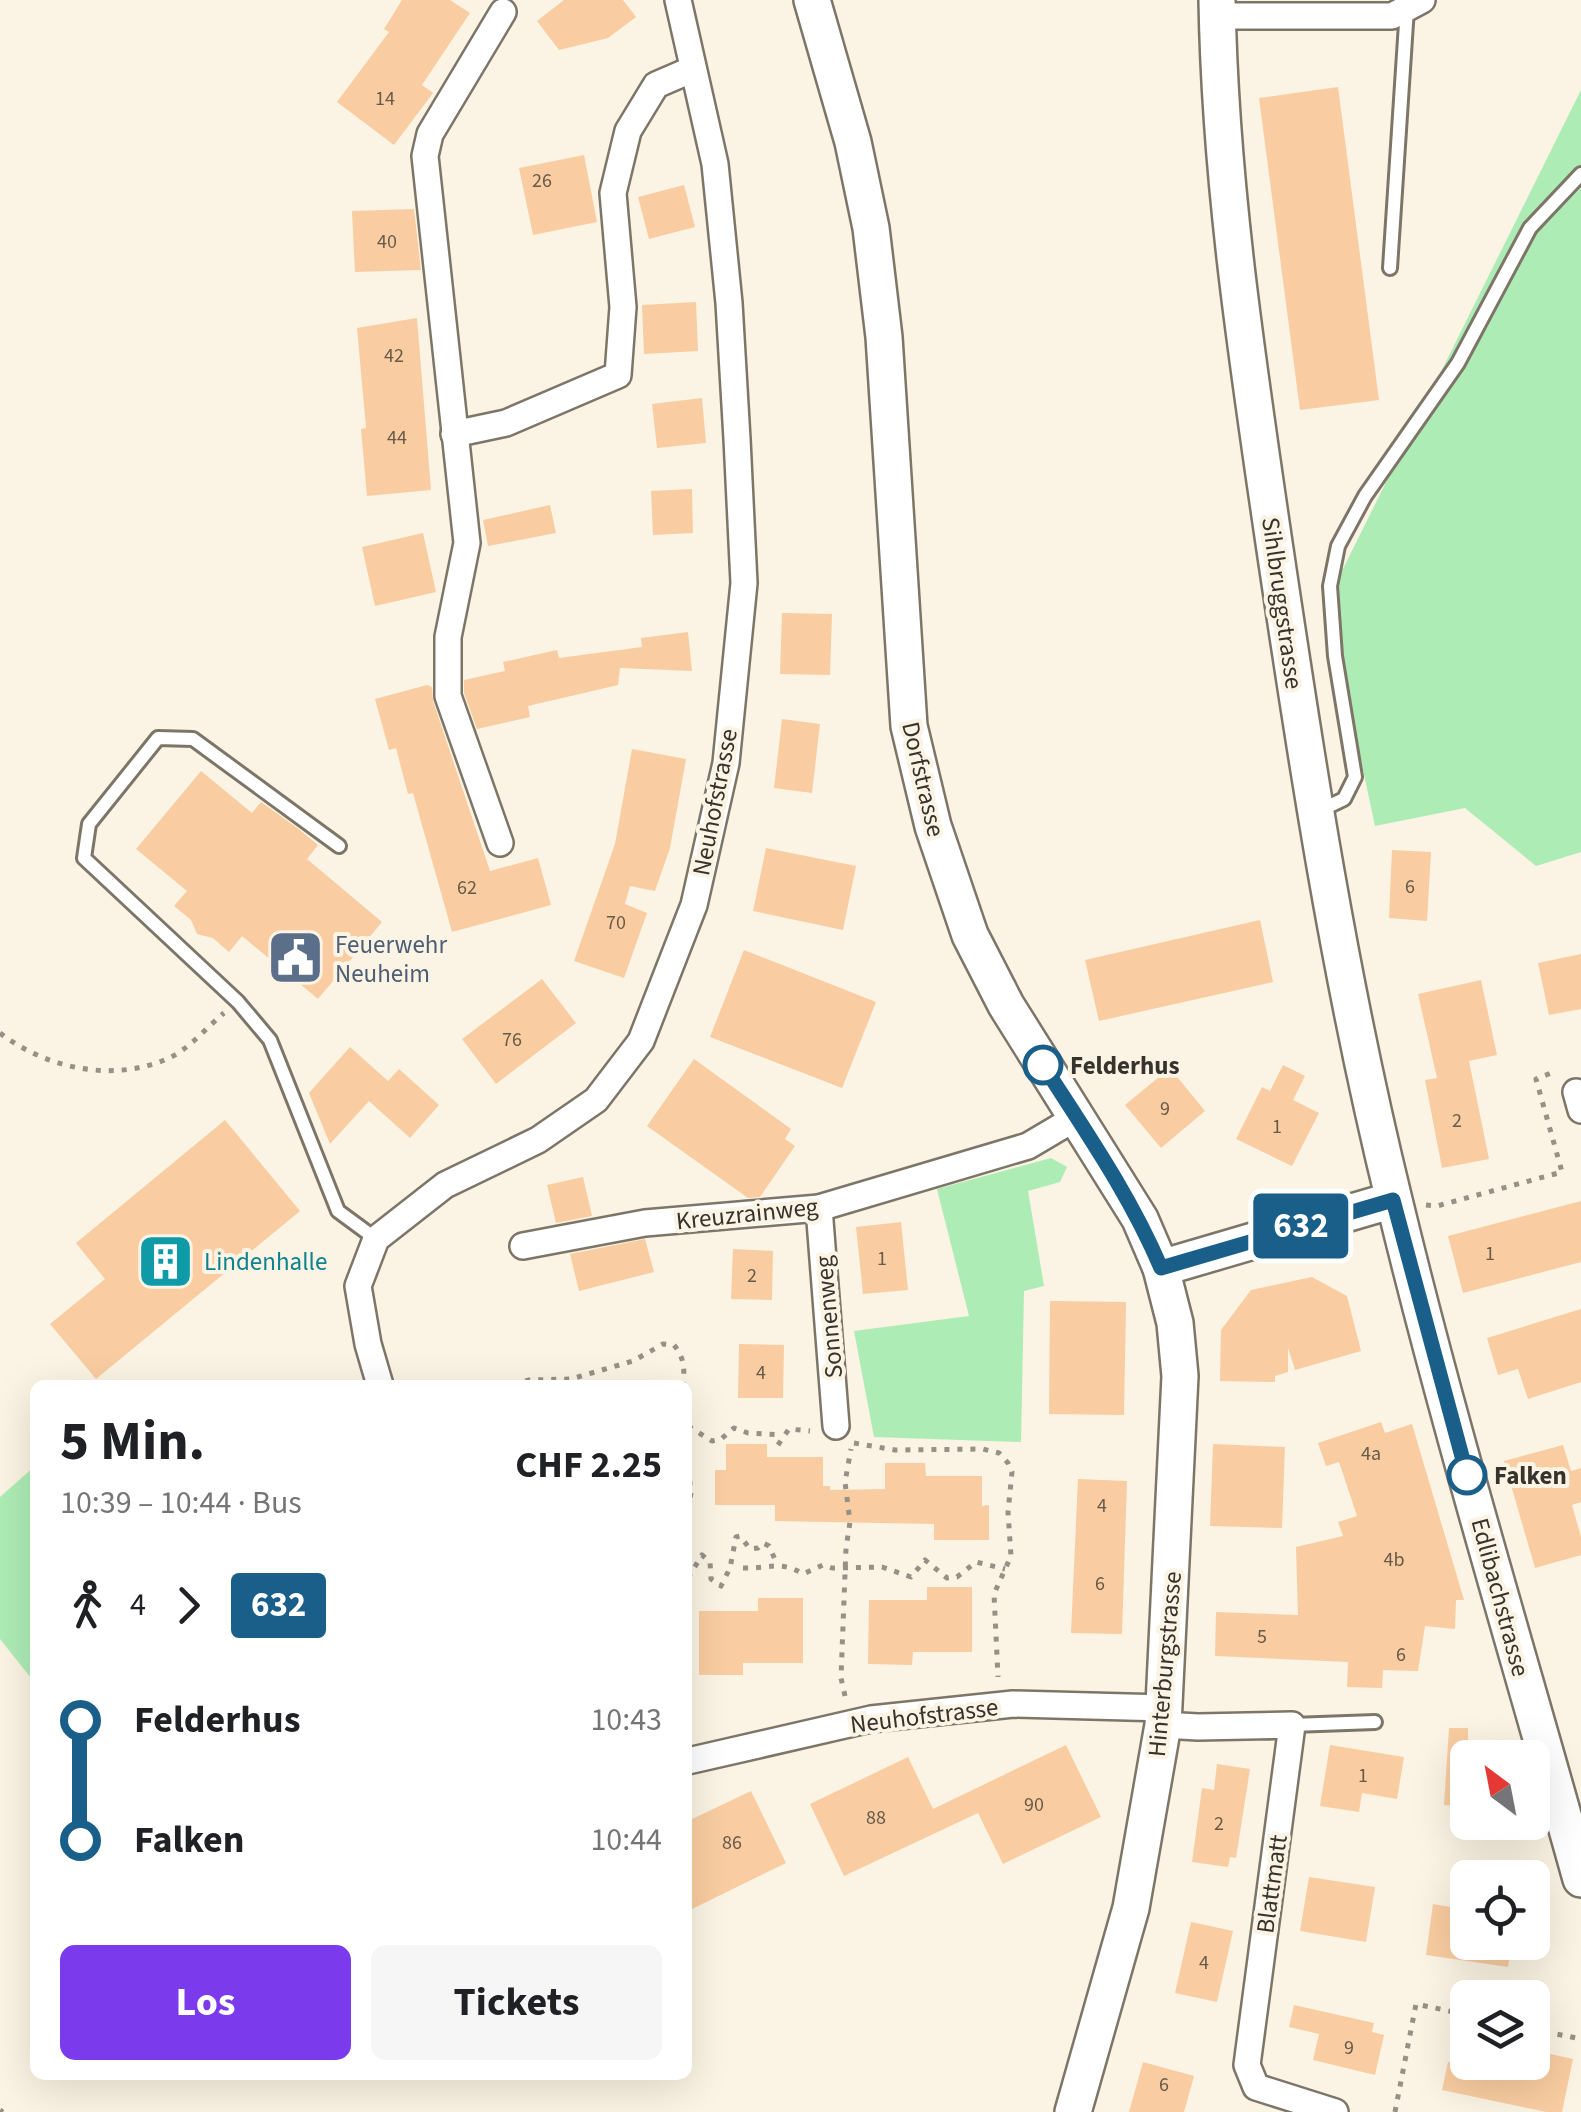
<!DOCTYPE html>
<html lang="de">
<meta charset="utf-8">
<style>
:root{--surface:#fff;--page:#f6f6f6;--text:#202124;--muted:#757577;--accent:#7c3aed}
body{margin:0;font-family:"Source Sans 3",sans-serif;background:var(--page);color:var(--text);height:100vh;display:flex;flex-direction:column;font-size:38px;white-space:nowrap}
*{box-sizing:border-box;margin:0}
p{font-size:32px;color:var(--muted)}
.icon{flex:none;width:55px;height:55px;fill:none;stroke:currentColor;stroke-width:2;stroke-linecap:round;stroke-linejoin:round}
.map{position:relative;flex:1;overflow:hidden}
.sheet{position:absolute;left:30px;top:1380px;width:662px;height:700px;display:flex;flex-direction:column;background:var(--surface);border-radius:15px;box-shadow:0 10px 40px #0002}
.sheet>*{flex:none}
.badge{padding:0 20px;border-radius:8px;font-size:35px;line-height:65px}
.needle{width:65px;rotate:328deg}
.fabs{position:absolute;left:1450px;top:1740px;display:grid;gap:20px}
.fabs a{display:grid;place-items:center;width:100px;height:100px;border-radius:15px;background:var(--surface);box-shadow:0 10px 40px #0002;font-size:50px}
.map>.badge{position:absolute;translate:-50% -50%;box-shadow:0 0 0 5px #fff}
.legs{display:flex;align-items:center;gap:15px;height:110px;padding:0 30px;font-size:32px}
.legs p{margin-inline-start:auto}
.overview{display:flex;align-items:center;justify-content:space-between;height:170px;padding:0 30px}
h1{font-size:55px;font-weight:700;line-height:75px}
.primary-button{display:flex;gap:20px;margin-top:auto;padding:20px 30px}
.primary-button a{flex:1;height:115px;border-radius:15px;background:var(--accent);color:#fff;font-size:40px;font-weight:700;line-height:115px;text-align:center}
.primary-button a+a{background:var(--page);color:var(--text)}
ul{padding:0 30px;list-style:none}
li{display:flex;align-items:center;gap:35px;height:120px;font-size:38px}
li i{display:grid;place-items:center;width:15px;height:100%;margin:0 12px;background:currentColor}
li i::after{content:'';width:25px;height:25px;margin:-12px;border:8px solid;border-radius:50%;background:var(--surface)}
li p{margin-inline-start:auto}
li:first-child i{background:linear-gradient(#0000 50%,currentColor 0)}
li:last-child i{background:linear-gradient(currentColor 50%,#0000 0)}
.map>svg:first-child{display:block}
.green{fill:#adecb5}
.building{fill:#f9cda1}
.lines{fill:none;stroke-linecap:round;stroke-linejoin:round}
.lane-casing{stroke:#7d7668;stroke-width:18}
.street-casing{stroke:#7d7668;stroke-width:30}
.secondary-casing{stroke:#7d7668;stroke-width:40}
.path{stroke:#969186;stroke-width:5;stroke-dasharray:5 8;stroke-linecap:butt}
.lane{stroke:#fff;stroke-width:12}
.street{stroke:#fff;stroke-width:25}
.secondary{stroke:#fff;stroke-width:35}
.line-1-casing{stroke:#fff;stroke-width:22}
.line-1{stroke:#1a5f8a;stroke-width:15}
.stop-1-dot{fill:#fff;stroke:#1a5f8a;stroke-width:5}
.labels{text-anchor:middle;stroke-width:8;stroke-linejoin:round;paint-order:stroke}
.number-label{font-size:20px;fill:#675a4a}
.street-label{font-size:25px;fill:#36332d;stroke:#fbf3e3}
.service-label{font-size:25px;fill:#4e5e75;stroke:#fbf3e3;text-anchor:start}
.stop-label{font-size:25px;font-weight:bold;fill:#36332d;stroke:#fbf3e3;text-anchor:start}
.culture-label{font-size:25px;fill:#0d838f;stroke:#fbf3e3;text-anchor:start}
</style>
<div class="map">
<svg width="1581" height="2112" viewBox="0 0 1581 2112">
<rect width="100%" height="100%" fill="#fbf3e3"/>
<g class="green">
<polygon points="1581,90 1581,852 1536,866 1465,808 1375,826 1327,601"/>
<polygon points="1051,1158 1067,1167 1060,1182 1028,1191 1044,1286 1024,1291 1021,1442 874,1437 854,1331 969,1316 937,1189"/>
<polygon points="35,1466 35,1683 0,1639 0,1497"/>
</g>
<g class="building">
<polygon points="402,0 450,0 470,13 422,85 433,93 394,145 337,102 389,32 384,29"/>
<polygon points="564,0 623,0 636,17 608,38 559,50 537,21"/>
<polygon points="1338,87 1379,400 1300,410 1259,98"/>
<polygon points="584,155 597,222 533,235 519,168"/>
<polygon points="684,185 695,227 649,239 638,197"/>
<polygon points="414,209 421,270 355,272 352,211"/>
<polygon points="696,302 698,351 644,354 642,305"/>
<polygon points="417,318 431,490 367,496 361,429 366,428 357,328"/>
<polygon points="702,398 706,443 657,448 652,404"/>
<polygon points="692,489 693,533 653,535 651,491"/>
<polygon points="550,505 556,533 488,546 483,520"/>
<polygon points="423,533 436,592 375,606 362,547"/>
<polygon points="782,613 832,614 830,675 780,674"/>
<polygon points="688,632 692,671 620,668 618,685 528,706 530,717 477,729 464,693 464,680 505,671 503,662 557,650 559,658 642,647 641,638"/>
<polygon points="427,685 432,687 433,701 490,871 538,858 551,905 452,932 413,793 408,794 396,748 389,750 375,699"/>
<polygon points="782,719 820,724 812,793 774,788"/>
<polygon points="632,749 686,759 670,848 655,891 630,886 625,904 647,913 624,978 574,961 615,844"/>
<polygon points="201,771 252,813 261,802 296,827 318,845 307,859 382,922 318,999 242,936 229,952 213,938 197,934 191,920 174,906 187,891 136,849"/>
<polygon points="766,848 856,866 843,930 753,911"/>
<polygon points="1392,850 1431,852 1427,921 1389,918"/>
<polygon points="1260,920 1273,982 1099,1021 1085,960"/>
<polygon points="744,950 876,1002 842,1088 710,1037"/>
<polygon points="1581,954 1581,1009 1549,1015 1538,963"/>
<polygon points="542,979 576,1023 496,1084 462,1039"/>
<polygon points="1481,980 1497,1055 1469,1061 1489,1159 1442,1168 1425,1080 1437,1078 1418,994"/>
<polygon points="350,1047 388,1081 399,1069 439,1105 410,1138 369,1101 330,1144 309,1093"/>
<polygon points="694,1059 791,1129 785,1139 795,1146 760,1197 748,1198 647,1126"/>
<polygon points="1283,1065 1305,1076 1293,1100 1319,1113 1292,1166 1236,1139 1262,1087 1270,1091"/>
<polygon points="1170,1068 1205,1111 1161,1148 1125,1105"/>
<polygon points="225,1120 300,1211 96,1379 50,1324 105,1279 76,1243"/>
<polygon points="583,1177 592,1216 556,1223 547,1185"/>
<polygon points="1581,1201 1581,1262 1463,1293 1448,1236"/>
<polygon points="901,1222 908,1290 863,1294 856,1227"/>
<polygon points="645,1239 654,1272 579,1291 570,1254"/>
<polygon points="733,1249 773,1251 772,1300 731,1299"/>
<polygon points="1312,1277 1347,1296 1361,1351 1295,1370 1288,1348 1288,1372 1275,1376 1275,1382 1220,1381 1221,1330 1251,1290"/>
<polygon points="1050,1301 1126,1302 1124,1415 1049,1414"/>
<polygon points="1581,1309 1581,1382 1528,1399 1518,1369 1498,1375 1487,1338"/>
<polygon points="739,1344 784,1345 783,1398 738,1398"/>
<polygon points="1381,1422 1385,1433 1412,1424 1464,1600 1456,1600 1455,1629 1425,1626 1418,1671 1383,1670 1382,1688 1347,1687 1348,1662 1215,1656 1216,1612 1298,1615 1296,1547 1343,1536 1338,1522 1357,1516 1339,1462 1326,1466 1318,1443"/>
<polygon points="726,1444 767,1444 767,1457 823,1457 823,1486 830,1486 830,1490 885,1489 885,1463 925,1463 926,1476 982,1476 982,1506 989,1505 989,1540 934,1540 934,1524 775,1521 775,1505 715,1505 715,1470 726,1470"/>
<polygon points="1213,1444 1285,1447 1282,1528 1210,1526"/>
<polygon points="1563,1445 1571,1471 1581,1468 1581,1502 1572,1505 1581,1537 1581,1555 1535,1568 1504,1461"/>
<polygon points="1078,1479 1127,1481 1122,1634 1071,1633"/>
<polygon points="927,1587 972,1587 972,1652 913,1652 912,1665 868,1664 869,1600 927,1600"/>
<polygon points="758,1598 803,1598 803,1663 743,1663 743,1675 699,1675 699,1611 758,1611"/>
<polygon points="1449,1728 1468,1728 1468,1807 1444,1805"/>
<polygon points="1066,1745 1101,1817 1003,1864 978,1813 844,1876 810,1804 908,1757 933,1809"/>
<polygon points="1330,1745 1404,1757 1397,1799 1362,1793 1359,1812 1320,1806"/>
<polygon points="1217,1764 1250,1769 1236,1858 1230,1857 1228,1867 1192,1862 1202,1788 1214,1790"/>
<polygon points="751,1791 786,1863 688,1911 688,1821"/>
<polygon points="1309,1877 1375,1887 1366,1942 1300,1931"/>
<polygon points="1433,1904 1468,1910 1468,1942 1512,1942 1508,1967 1426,1955"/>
<polygon points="1191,1922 1233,1931 1217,2002 1175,1993"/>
<polygon points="1294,2005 1374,2023 1372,2032 1384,2035 1375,2075 1313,2060 1319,2034 1289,2027"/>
<polygon points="1532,2050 1573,2059 1562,2112 1546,2112 1442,2090 1448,2062 1532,2062"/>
<polygon points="1143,2062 1194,2076 1184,2112 1129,2112"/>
</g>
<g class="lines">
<defs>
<g id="lane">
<polyline points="1390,268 1407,8"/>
<polyline points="1321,810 1344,799 1355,777 1335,656 1330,586 1338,546 1365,496 1458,363 1530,228 1581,174"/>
<polyline points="339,846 193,739 158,738 89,824 84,858 238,1002 270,1040 338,1211 376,1239"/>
<polyline points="1292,1725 1375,1722"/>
</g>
<g id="street">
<polyline points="1217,16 1392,16 1422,0"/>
<polyline points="454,434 506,423 618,375 623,307 613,193 628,131 656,85 693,69"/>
<polyline points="500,843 448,696 448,637 467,543 425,156 430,134 503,12"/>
<polyline points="1576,1092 1581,1110"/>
<polyline points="819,1208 836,1426"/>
<polyline points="523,1246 645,1223 819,1208 1028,1146 1077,1117"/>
<polyline points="380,1385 368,1344 358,1286 376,1239 445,1185 538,1140 596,1100 641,1041 694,905 726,763 744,583 737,439 729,303 715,164 678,0"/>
<polyline points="1163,1725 1198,1727 1292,1725 1247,2065 1256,2087 1335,2112"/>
<polyline points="688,1761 871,1719 1013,1704 1165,1708"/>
</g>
<g id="secondary">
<polyline points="812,0 853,142 871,228 884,337 909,726 933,826 970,935 1006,1005 1140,1219 1161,1268 1175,1323 1180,1376 1163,1725 1131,1908 1073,2112"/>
<path d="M1217 0C1220 181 1247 358 1273 536 1306 759 1340 981 1394 1200 1449 1428 1518 1653 1581 1879"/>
<polyline points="1161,1268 1393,1200"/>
</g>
</defs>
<use href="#lane" class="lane-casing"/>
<use href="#street" class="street-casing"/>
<use href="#secondary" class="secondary-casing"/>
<g class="path">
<path d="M0 1033C47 1069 114 1083 169 1058 189 1049 207 1027 224 1013"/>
<polyline points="1426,1205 1437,1206 1562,1172 1536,1079 1556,1071"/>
<path d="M513 1385 529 1380 571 1379 633 1361 663 1344 674 1345C684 1357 685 1369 683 1385"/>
<polyline points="688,1426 712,1441 721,1439 734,1428 748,1433 782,1435"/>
<polyline points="854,1443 895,1450 983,1449 999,1453 1008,1463 1012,1472 1008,1512 1011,1556 994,1594 998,1677"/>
<polyline points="778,1445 789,1429 810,1431"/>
<polyline points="688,1467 691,1492 688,1515"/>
<path d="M743 1568C767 1569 781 1560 803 1574L823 1565 832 1568 882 1567 911 1577 925 1560 947 1578 957 1577 976 1562 1005 1569"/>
<polyline points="688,1578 702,1555 710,1562 711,1579 721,1586 730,1568 736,1537 740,1536 750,1549 758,1548 763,1543 769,1546 777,1564"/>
<polyline points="845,1696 841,1678 846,1548 850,1522 845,1482 851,1449"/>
<polyline points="1532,2029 1581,2039"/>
<polyline points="0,2110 3,2112"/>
<polyline points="1395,2112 1416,2004 1468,2015"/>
</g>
<use href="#lane" class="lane"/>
<use href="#street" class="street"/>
<use href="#secondary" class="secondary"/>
</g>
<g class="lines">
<defs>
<path id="line-1" d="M1043 1065C1086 1132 1130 1195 1161 1268L1393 1200 1467 1475"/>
</defs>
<use href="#line-1" class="line-1-casing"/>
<use href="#line-1" class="line-1"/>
</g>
<defs>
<symbol id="civic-square" viewBox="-11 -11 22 22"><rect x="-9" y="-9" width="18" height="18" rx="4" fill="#5c6f8a" stroke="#fbf3e3"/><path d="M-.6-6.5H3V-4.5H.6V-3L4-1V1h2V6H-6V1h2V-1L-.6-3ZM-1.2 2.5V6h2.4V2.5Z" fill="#fff"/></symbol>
<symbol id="building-square" viewBox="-11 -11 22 22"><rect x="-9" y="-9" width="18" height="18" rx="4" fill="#0f9aa8" stroke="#fbf3e3"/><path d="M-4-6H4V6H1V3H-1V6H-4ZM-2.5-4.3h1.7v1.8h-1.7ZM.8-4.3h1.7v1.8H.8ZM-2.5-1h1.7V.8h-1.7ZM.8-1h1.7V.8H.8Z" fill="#fff"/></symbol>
</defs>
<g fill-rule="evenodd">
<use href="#civic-square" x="264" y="926" width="63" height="63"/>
<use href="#building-square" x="134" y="1230" width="63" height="63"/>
</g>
<g class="stop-1-dot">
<circle cx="1043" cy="1065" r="18"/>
<circle cx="1467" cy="1475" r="18"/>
</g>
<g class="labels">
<g class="number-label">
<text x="385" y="105">14</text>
<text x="542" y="187">26</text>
<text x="387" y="248">40</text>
<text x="394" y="362">42</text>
<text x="397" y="444">44</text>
<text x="1410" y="893">6</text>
<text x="467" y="894">62</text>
<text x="616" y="929">70</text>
<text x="512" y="1046">76</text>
<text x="1165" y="1115">9</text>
<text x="1457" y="1127">2</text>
<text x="1277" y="1133">1</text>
<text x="1490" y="1260">1</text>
<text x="882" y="1265">1</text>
<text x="752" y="1282">2</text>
<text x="761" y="1379">4</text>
<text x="1371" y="1460">4a</text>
<text x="1102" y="1512">4</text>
<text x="1394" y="1566">4b</text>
<text x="1100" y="1590">6</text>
<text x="1262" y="1643">5</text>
<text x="1401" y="1661">6</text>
<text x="1363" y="1782">1</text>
<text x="1034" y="1811">90</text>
<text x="876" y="1824">88</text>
<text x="1219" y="1830">2</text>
<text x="732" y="1849">86</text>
<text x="1204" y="1969">4</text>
<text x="1349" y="2054">9</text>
<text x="1164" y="2091">6</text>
</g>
<g class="street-label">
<text transform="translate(1283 603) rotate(82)" y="9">Sihlbruggstrasse</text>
<text transform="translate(924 779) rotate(77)" y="9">Dorfstrasse</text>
<text transform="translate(714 802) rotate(-79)" y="9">Neuhofstrasse</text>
<text transform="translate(747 1213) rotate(-6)" y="9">Kreuzrainweg</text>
<text transform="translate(828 1317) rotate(-95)" y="9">Sonnenweg</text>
<text transform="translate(1501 1597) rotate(75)" y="9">Edlibachstrasse</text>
<text transform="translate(1164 1664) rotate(-85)" y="9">Hinterburgstrasse</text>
<text transform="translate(924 1715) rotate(-7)" y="9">Neuhofstrasse</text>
<text transform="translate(1271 1884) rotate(-82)" y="9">Blattmatt</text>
</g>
<g class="service-label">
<text x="335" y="953">Feuerwehr<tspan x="335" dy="29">Neuheim</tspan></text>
</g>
<g class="stop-label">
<text x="1070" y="1074">Felderhus</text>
<text x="1494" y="1484">Falken</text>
</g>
<g class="culture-label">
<text x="204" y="1270">Lindenhalle</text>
</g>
</g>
</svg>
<div class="fabs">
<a><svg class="needle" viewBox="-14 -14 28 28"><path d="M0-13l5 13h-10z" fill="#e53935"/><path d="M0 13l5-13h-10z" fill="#757577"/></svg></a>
<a><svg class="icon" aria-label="locate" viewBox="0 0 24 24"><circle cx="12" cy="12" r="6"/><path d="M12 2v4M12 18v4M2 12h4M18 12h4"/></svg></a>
<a><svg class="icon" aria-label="layers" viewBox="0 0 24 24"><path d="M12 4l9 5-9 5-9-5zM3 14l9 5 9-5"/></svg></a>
</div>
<b class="badge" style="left:1301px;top:1226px;background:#1a5f8a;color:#fff">632</b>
<section class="sheet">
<div class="overview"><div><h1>5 Min.</h1><p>10:39 – 10:44 · Bus</p></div><b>CHF 2.25</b></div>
<div class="legs"><svg class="icon" aria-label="walk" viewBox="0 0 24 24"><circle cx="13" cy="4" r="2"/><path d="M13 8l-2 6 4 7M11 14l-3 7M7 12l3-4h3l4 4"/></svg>4<svg class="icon" aria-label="forward" viewBox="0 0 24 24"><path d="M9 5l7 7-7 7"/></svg><b class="badge" style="background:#1a5f8a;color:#fff">632</b></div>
<ul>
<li><i style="color:#1a5f8a"></i><b>Felderhus</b><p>10:43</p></li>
<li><i style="color:#1a5f8a"></i><b>Falken</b><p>10:44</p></li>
</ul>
<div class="primary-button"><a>Los</a><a>Tickets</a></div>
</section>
</div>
